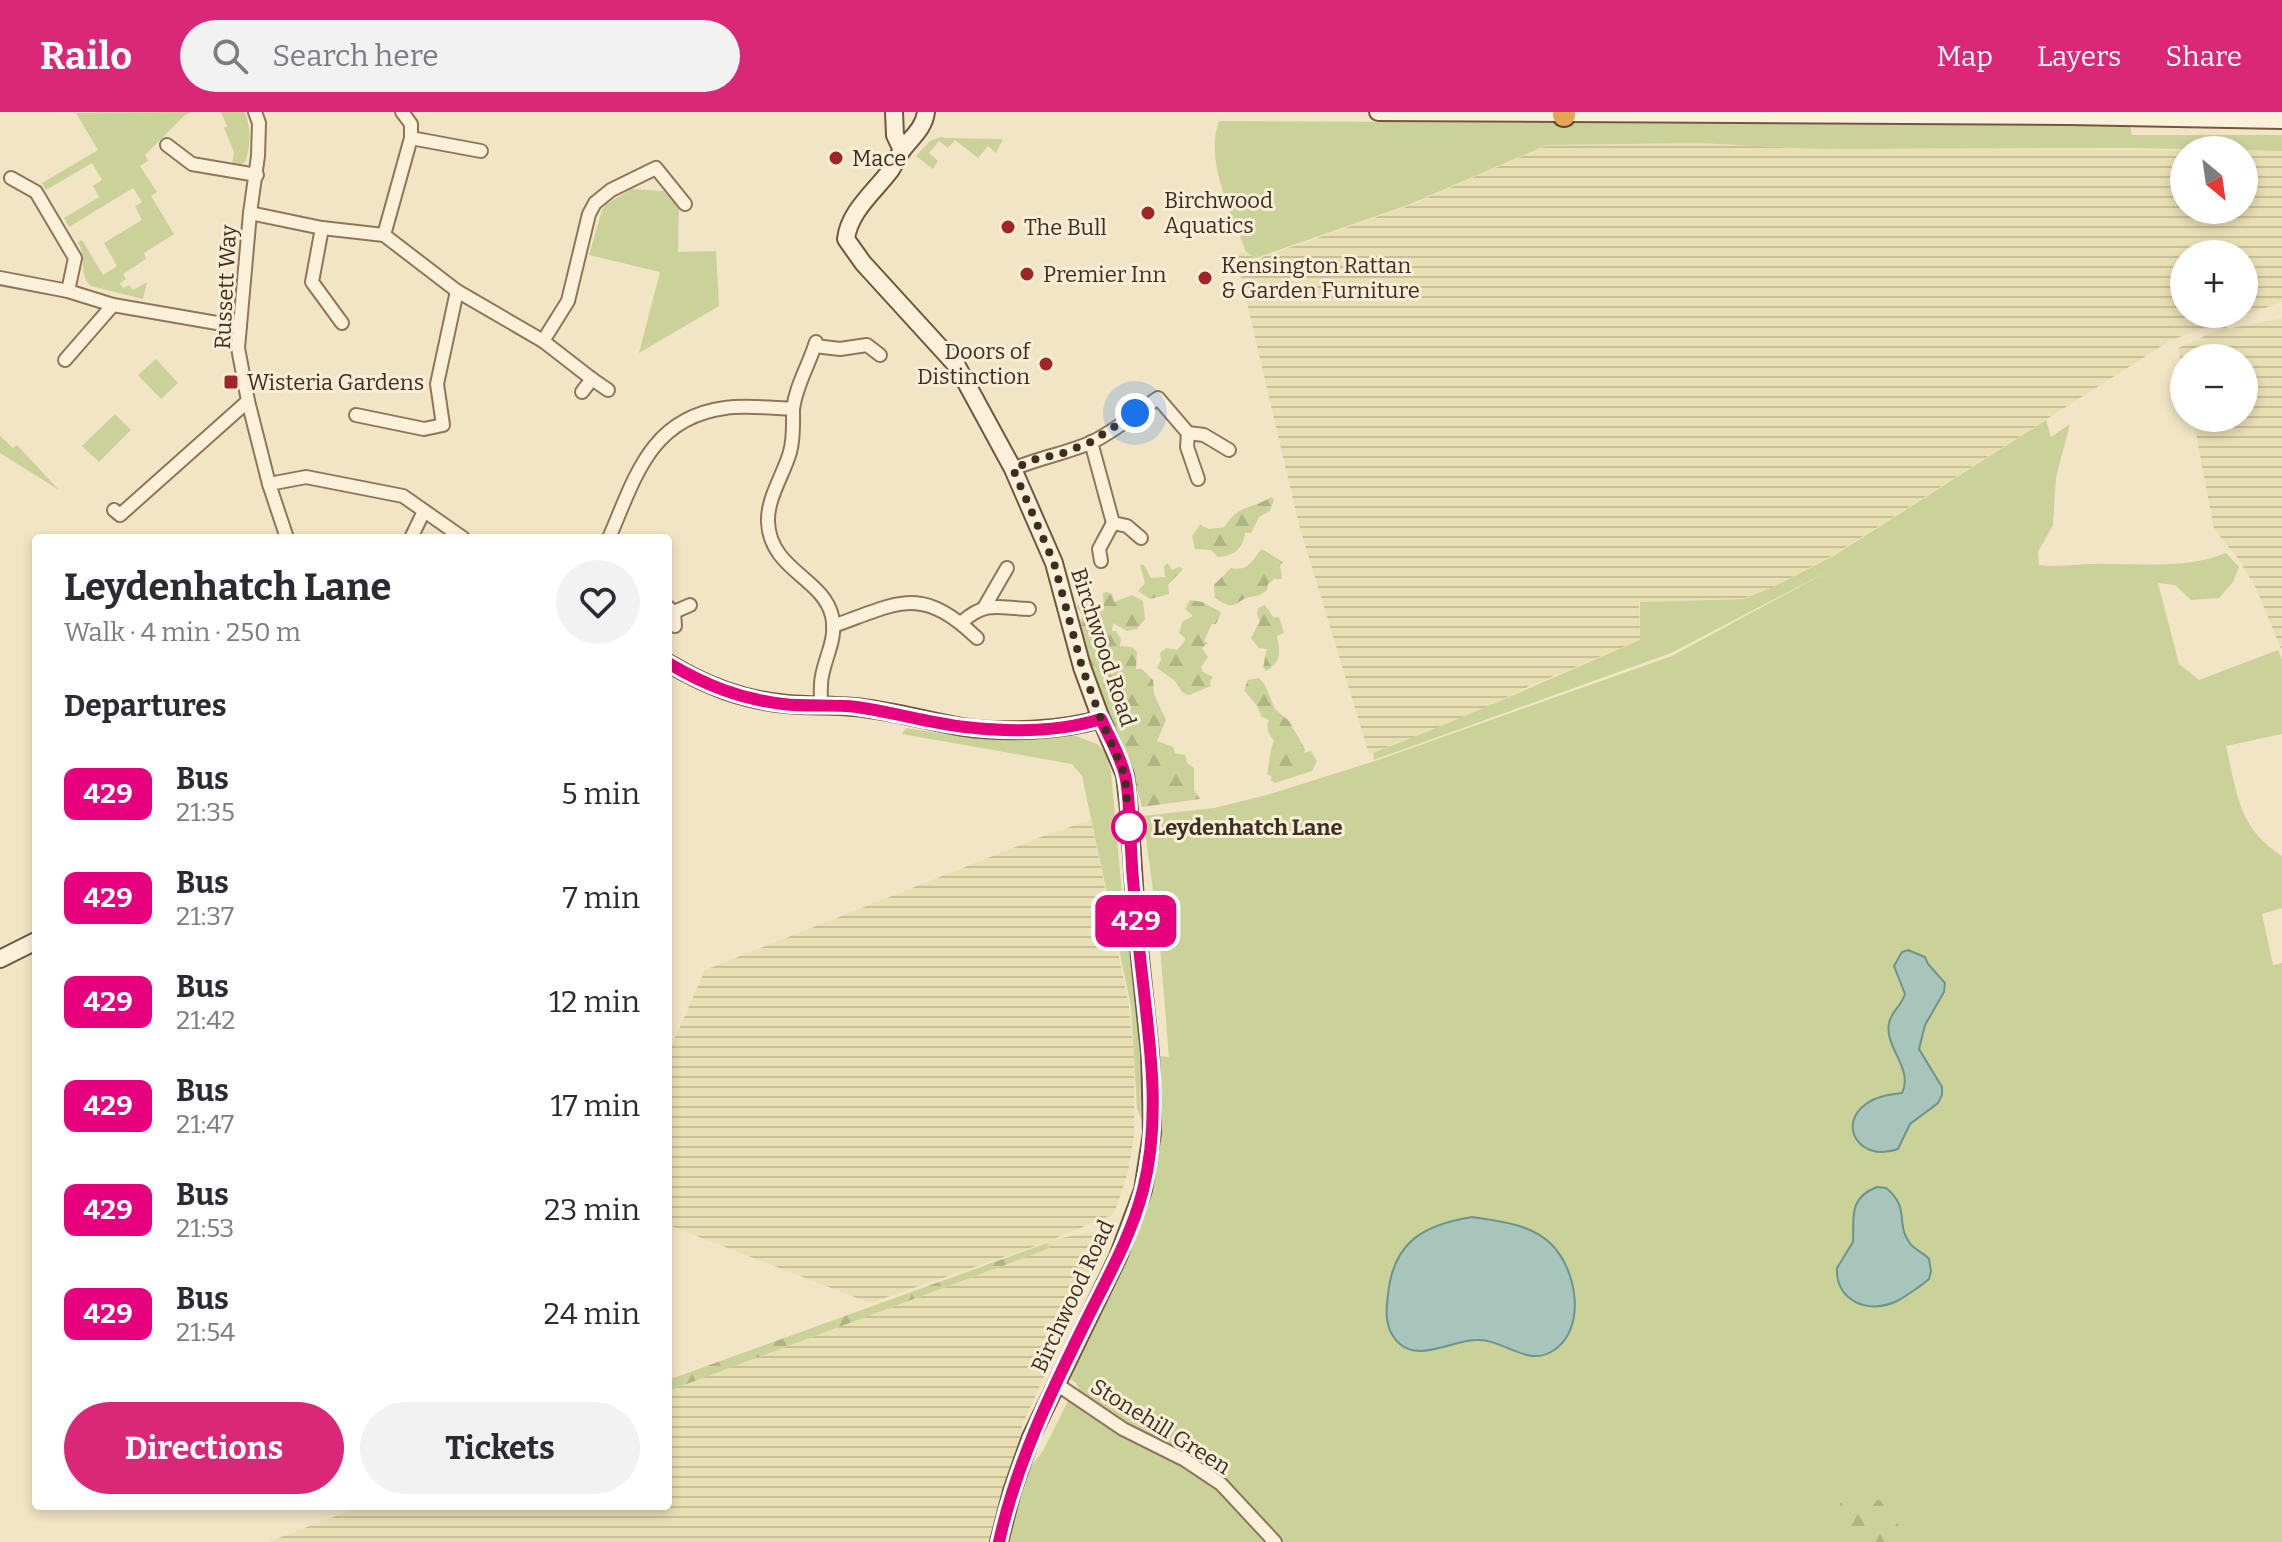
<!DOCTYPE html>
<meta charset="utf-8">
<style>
:root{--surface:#fff;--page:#f2f2f3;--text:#2b2b33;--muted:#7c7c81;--accent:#db2777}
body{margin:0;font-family:Bitter,serif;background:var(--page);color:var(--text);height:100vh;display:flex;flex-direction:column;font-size:30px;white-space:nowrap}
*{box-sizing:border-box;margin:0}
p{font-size:26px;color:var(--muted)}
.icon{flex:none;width:44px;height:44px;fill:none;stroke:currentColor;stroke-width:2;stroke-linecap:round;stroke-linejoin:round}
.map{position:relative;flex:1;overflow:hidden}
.drawer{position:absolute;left:32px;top:422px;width:640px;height:976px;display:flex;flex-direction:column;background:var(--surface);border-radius:8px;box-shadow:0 4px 12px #0003}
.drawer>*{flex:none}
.badge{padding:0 16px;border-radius:12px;font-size:28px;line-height:52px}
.needle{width:52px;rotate:151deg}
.buttons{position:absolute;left:2170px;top:24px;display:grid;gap:16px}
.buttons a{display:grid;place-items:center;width:88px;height:88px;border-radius:50%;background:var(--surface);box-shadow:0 4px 12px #0003;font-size:40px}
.you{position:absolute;width:40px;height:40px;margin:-20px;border:6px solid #fff;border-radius:50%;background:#1a73e8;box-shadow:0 0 0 12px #1a73e833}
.map>.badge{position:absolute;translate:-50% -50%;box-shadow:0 0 0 4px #fff}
h2{padding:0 32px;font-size:30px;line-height:72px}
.round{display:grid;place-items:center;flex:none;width:84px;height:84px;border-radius:42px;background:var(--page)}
.summary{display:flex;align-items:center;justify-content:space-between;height:136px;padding:0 32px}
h1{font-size:38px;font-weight:700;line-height:60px}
.action{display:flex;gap:16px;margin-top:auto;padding:16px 32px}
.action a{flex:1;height:92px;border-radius:48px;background:var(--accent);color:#fff;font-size:32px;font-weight:700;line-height:92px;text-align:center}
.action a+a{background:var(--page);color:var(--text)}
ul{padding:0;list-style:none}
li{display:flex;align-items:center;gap:24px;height:104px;padding:0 32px}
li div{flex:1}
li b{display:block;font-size:30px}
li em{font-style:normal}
li .badge{min-width:88px;font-weight:700;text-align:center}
header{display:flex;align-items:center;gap:48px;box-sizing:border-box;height:112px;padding:0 40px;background:var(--accent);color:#fff}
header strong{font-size:38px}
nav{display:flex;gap:44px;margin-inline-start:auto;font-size:28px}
.search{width:560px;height:72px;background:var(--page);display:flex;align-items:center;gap:20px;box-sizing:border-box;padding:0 28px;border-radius:44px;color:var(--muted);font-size:30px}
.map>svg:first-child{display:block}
.farmland{fill:url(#farmland-rules);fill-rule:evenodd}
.grass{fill:#cad199}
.forest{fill:url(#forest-firs)}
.water{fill:#a8c5bc;stroke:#6d948b;stroke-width:2}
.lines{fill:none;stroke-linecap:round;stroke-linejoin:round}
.street-casing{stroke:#8f765a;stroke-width:16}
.secondary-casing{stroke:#71573d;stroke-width:20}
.highway-casing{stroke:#5c442e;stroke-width:26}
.street{stroke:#fbf1db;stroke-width:12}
.secondary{stroke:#fbf1db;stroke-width:16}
.highway{stroke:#e5a553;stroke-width:22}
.line-casing{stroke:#fff;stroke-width:18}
.line{stroke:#e6007e;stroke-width:12}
.walk{stroke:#3e2e1f;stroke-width:8;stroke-dasharray:0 14.4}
.poi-dot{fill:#a22526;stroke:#f8eed7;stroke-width:3}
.stop-dot{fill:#fff;stroke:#e6007e;stroke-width:4}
.labels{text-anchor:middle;stroke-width:6;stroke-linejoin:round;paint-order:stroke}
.poi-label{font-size:22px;fill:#3e2e1f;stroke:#f8eed7;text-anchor:start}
.street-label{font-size:22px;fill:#3e2e1f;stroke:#f8eed7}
.stop-label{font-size:22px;font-weight:bold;fill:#3e2e1f;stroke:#f8eed7;text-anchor:start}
</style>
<header>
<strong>Railo</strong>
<div class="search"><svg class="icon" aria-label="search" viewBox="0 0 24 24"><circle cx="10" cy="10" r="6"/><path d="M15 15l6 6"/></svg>Search here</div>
<nav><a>Map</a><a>Layers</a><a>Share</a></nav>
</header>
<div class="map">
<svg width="2282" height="1430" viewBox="0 0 2282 1430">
<defs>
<pattern id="farmland-rules" width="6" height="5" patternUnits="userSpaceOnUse" patternTransform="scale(2)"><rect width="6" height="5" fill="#e8dfb3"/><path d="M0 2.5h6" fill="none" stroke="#c8c09a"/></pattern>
<pattern id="forest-firs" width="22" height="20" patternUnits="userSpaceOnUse" patternTransform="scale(2)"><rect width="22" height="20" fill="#cad199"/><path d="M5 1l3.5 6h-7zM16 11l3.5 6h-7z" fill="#afb483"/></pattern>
</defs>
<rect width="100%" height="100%" fill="#f2e5c6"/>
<g class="farmland">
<path d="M1698 31 1819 37 2209 38H2184V98H2244V39H2282V190L2171 228 1835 442 1771 476 1744 486 1639 490 1640 528 1530 574 1461 607 1369 642 1299 413 1236 144 1244 140 1257 147 1408 94 1548 33ZM2184 142H2244V202H2184Z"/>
<polygon points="2282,206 2282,539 2256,476 2237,445 2214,417 2193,306 2244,306 2244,246 2184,246 2184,262 2178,236 2226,214 2227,217"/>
<polygon points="1091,708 1129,894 1134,945 1134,1023 1128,1060 1114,1102 1051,1128 1108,1117 1091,1162 1022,1313 1011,1379 998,1430 268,1430 362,1394 668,1394 668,1279 1050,1136 1047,1130 870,1191 668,1113 668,942 705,858 1043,724"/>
</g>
<g class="grass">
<path d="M191 0 184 4 145 43 148 49 140 54 157 80 151 84 174 122 144 141 146 147 123 162 126 167 120 171 123 176 129 173 133 178 147 170 143 187 91 174C78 163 87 146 78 130L82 128 103 163 117 154 104 131 142 108 135 94 142 90 133 76 69 115 64 106 99 85 93 74 102 68 92 51 46 78 42 71 98 38 76 1Z"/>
<path d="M221 0H245C251 16 251 34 245 50L238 54 232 52 234 40 224 16 227 14Z"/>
<path d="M1219 9 2130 14 2132 23H2282V39L2132 36 1819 37 1698 31 1547 33 1408 93 1256 146 1246 140C1232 100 1204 50 1219 9Z"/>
<polygon points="940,25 947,26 1003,27 996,41 988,34 978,46 955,28 948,36 939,29 929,41 938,49 933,57 916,44 930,29"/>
<polygon points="632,77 663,79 679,92 678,140 716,139 719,194 639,241 660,160 589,143 602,98 606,92"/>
<polygon points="156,247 178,271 161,287 138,263"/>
<polygon points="115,302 131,318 99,350 82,334"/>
<path d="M2046 308 2051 325 2070 312 2056 365 2053 413 2038 440 2039 453C2062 456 2085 451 2108 452 2148 452 2189 456 2226 441L2239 455 2233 470 2219 486 2191 488 2175 473 2158 471 2179 552 2199 568 2278 538 2282 548V622L2226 634C2237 681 2238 716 2282 744V796L2262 802 2273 853 2282 851V1430H999L1012 1379 1043 1339 1069 1287 1087 1293 1076 1271 1070 1267C1101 1195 1157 1103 1161 1024 1163 998 1160 970 1159 944L1169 945 1159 823 1143 704 1214 696 1267 683 1375 649 1672 544 1834 456 1671 541 1374 648 1373 641C1463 607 1551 566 1640 528V490L1743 487 1771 476 1835 443Z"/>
<polygon points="0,324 13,336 17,333 59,378 0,341"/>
<polygon points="906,616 968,626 1076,624 1097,632 1105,640 1111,660 1125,816 1139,904 1141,1006 1137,997 1131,894 1082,664 1072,652 902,622"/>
</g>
<g class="forest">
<path d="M1271 385 1274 387 1270 399 1259 405 1251 421H1245C1243 437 1234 444 1218 445L1211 438 1195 437 1192 424 1200 413 1209 417 1224 415C1240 391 1249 399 1271 385Z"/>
<path d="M1262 437 1283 450 1280 453 1282 467H1274L1268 472 1267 478C1256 487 1252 483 1244 487 1230 496 1230 495 1215 486L1214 473 1231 456C1250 460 1252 447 1262 437Z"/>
<polygon points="1168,451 1172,458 1179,455 1183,457 1168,473 1169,482 1150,487 1138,479 1145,471 1140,453 1144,453 1151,466 1165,465 1164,454"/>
<path d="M1107 480 1112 482 1114 490 1132 483 1143 489 1145 507 1137 517 1127 519 1113 511 1112 519H1116L1121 527 1120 534 1132 535 1137 540 1136 557H1142L1153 568 1154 582 1166 608 1157 629 1173 635 1175 641 1185 643 1187 651 1194 656V678L1200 687 1142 695 1127 640 1106 602 1081 529 1080 508 1083 505 1077 495 1081 486H1088C1093 494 1095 499 1104 496L1103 481Z"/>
<polygon points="1190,488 1202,490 1221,500 1216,512 1212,512 1204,529 1208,531 1202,536 1208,545 1201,555 1203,560 1213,565 1210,569 1211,574 1189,583 1183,581 1175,569 1157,556 1161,548 1160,541 1166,536 1177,538 1184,530 1185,526 1179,521 1183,509 1193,504 1185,497"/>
<path d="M1265 493 1273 505H1279L1284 521 1277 524C1280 541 1282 549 1266 559L1263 555 1267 537 1259 536 1251 526 1260 509 1257 502 1258 496Z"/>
<path d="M1259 566 1265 573 1275 597 1289 609 1305 637 1304 641 1311 639 1317 649 1312 659 1275 671 1270 668 1272 665 1267 662C1270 650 1269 641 1274 629 1269 621 1265 618 1269 608L1262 605 1257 594 1244 578 1248 568Z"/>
<polygon points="1047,1131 1050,1136 668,1279 668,1268"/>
<polygon points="1880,1388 1911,1430 1847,1430 1840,1391"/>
</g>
<g class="water">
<path d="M1908 838 1925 845 1928 852 1945 871 1944 880 1925 913 1919 937 1942 975V983L1938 991 1910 1012 1898 1037C1859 1051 1837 1012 1866 992 1876 984 1890 983 1902 981 1914 957 1884 935 1889 911 1891 900 1902 893 1905 882L1894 854 1902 840Z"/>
<path d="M1877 1075 1886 1076C1910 1095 1896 1112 1909 1130 1914 1138 1923 1140 1929 1147L1931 1159 1929 1167C1922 1173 1905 1185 1897 1189 1869 1203 1835 1189 1837 1156L1853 1130C1854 1106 1848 1086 1877 1075Z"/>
<path d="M1472 1105C1499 1109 1531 1112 1551 1132 1577 1157 1588 1219 1551 1240 1526 1254 1503 1227 1477 1228 1449 1228 1413 1255 1393 1224 1385 1212 1386 1197 1388 1183 1393 1130 1423 1113 1472 1105Z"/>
</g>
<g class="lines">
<defs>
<g id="street">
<polyline points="255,0 259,11 258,44 250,101 238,236 248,289 269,372 287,426"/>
<polyline points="411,26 481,39"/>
<polyline points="167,33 192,52 257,63"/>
<polyline points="11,66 36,80 75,146 68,179"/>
<polyline points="250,101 322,116 384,123 457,179 543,229 592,267 582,280"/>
<polyline points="322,116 312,170 342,211"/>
<polyline points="384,123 411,26 411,12 402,0"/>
<polyline points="0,166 68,179 113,193 240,215"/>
<polyline points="543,229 568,189 589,102 595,91 611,78 656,56 685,92"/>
<polyline points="815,234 840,237 867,233 880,243"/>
<polyline points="65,248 113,193"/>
<polyline points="592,267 608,278"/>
<path d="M793 297C796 273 809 253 816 230"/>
<polyline points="356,303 424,317 443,313 437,272 457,179"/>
<polyline points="1188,321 1187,335 1198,367"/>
<polyline points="1091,330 1113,411 1127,414 1141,426"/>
<path d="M1013 357C1038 346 1064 342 1090 331 1114 320 1136 301 1158 286L1188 321 1204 323 1229 338"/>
<polyline points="269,372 306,365 403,384 463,426"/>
<polyline points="114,398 120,403 248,289"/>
<polyline points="411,426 424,399"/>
<path d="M609 426C635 366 650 306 725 296 746 293 771 296 793 297 793 311 794 326 790 340 784 362 767 386 768 410 770 458 823 466 832 504 837 527 826 542 822 564 820 573 821 584 821 594"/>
<polyline points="1101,449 1099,437 1113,411"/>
<polyline points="985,494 1007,456"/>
<polyline points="668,495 674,500 675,514"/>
<polyline points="674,500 690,493"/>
<path d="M962 510C987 488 998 496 1029 497"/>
<path d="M833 514C899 491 920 472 977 526"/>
<polyline points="1055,1271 1123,1317 1185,1348 1221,1372 1275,1430"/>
</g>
<g id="secondary">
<polyline points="894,0 895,23 902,38"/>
<path d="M926 0C924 16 912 25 903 37 898 43 895 52 890 59 874 80 849 100 846 127L863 151 957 254 1013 357 1054 451 1082 555 1101 607 1125 663 1129 698 1137 818 1150 941 1152 1021 1143 1078 1118 1145 1031 1325 1012 1379 999 1430"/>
<polyline points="1378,0 2069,4 2282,8"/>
<path d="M668 551C707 574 742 588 787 592 810 594 832 593 854 595 890 598 926 609 962 615 1003 621 1061 619 1101 607"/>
<polyline points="0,847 36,829"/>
</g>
<polyline id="highway" points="1564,3 1564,0"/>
</defs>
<use href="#street" class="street-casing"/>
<use href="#secondary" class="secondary-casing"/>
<use href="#highway" class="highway-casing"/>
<use href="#street" class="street"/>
<use href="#secondary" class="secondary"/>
<use href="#highway" class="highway"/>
</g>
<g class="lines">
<defs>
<path id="line" d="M668 551C705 573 740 587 783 592 808 595 833 592 857 595 893 600 929 611 966 615 1009 620 1059 620 1101 607 1109 625 1120 643 1125 663 1129 680 1129 699 1130 717 1131 745 1133 773 1136 801 1142 892 1166 989 1143 1078 1131 1125 1106 1168 1085 1211 1050 1282 1016 1352 999 1430"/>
</defs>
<use href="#line" class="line-casing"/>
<use href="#line" class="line"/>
<polyline class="walk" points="1129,715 1125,663 1101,607 1082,555 1054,451 1013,357 1038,346 1058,343 1091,330 1135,301"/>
</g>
<g class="poi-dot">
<circle cx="836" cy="46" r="8"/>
<circle cx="1148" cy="101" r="8"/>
<circle cx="1008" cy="115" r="8"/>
<circle cx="1027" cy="162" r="8"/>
<circle cx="1205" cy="166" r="8"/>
<circle cx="1046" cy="252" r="8"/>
<rect x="223" y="262" width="16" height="16" rx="4"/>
</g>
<circle class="stop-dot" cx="1129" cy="715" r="16"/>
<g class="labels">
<g class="poi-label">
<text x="852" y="54">Mace</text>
<text x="1164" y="96">Birchwood<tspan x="1164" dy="25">Aquatics</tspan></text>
<text x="1024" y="123">The Bull</text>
<text x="1221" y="161">Kensington Rattan<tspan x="1221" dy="25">&amp; Garden Furniture</tspan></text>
<text x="1043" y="170">Premier Inn</text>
<text x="1030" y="247" text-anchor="end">Doors of<tspan x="1030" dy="25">Distinction</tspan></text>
<text x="247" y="278">Wisteria Gardens</text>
</g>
<g class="street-label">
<text transform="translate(225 175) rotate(-87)" y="8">Russett Way</text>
<text transform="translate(1104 535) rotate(72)" y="8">Birchwood Road</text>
<text transform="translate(1072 1184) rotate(-65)" y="8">Birchwood Road</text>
<text transform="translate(1161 1314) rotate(32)" y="8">Stonehill Green</text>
</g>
<g class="stop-label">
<text x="1153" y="723">Leydenhatch Lane</text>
</g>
</g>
</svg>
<div class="buttons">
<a><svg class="needle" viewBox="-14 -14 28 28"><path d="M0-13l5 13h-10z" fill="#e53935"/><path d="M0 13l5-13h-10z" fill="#7c7c81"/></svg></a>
<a>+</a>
<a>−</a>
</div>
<div class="you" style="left:1135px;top:301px"></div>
<b class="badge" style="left:1136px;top:809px;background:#e6007e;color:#fff">429</b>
<section class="drawer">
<div class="summary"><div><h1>Leydenhatch Lane</h1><p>Walk · 4 min · 250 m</p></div><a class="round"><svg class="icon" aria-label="heart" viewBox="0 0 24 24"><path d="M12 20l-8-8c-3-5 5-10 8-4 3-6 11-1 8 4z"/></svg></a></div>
<h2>Departures</h2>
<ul>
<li><span class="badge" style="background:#e6007e;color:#fff">429</span><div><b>Bus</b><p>21:35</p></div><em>5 min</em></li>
<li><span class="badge" style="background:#e6007e;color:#fff">429</span><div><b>Bus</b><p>21:37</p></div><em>7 min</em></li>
<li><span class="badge" style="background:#e6007e;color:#fff">429</span><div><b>Bus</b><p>21:42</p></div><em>12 min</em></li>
<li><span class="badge" style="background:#e6007e;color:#fff">429</span><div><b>Bus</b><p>21:47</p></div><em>17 min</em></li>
<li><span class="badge" style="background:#e6007e;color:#fff">429</span><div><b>Bus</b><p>21:53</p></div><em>23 min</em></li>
<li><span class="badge" style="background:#e6007e;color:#fff">429</span><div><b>Bus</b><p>21:54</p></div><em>24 min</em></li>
</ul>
<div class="action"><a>Directions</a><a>Tickets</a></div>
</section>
</div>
